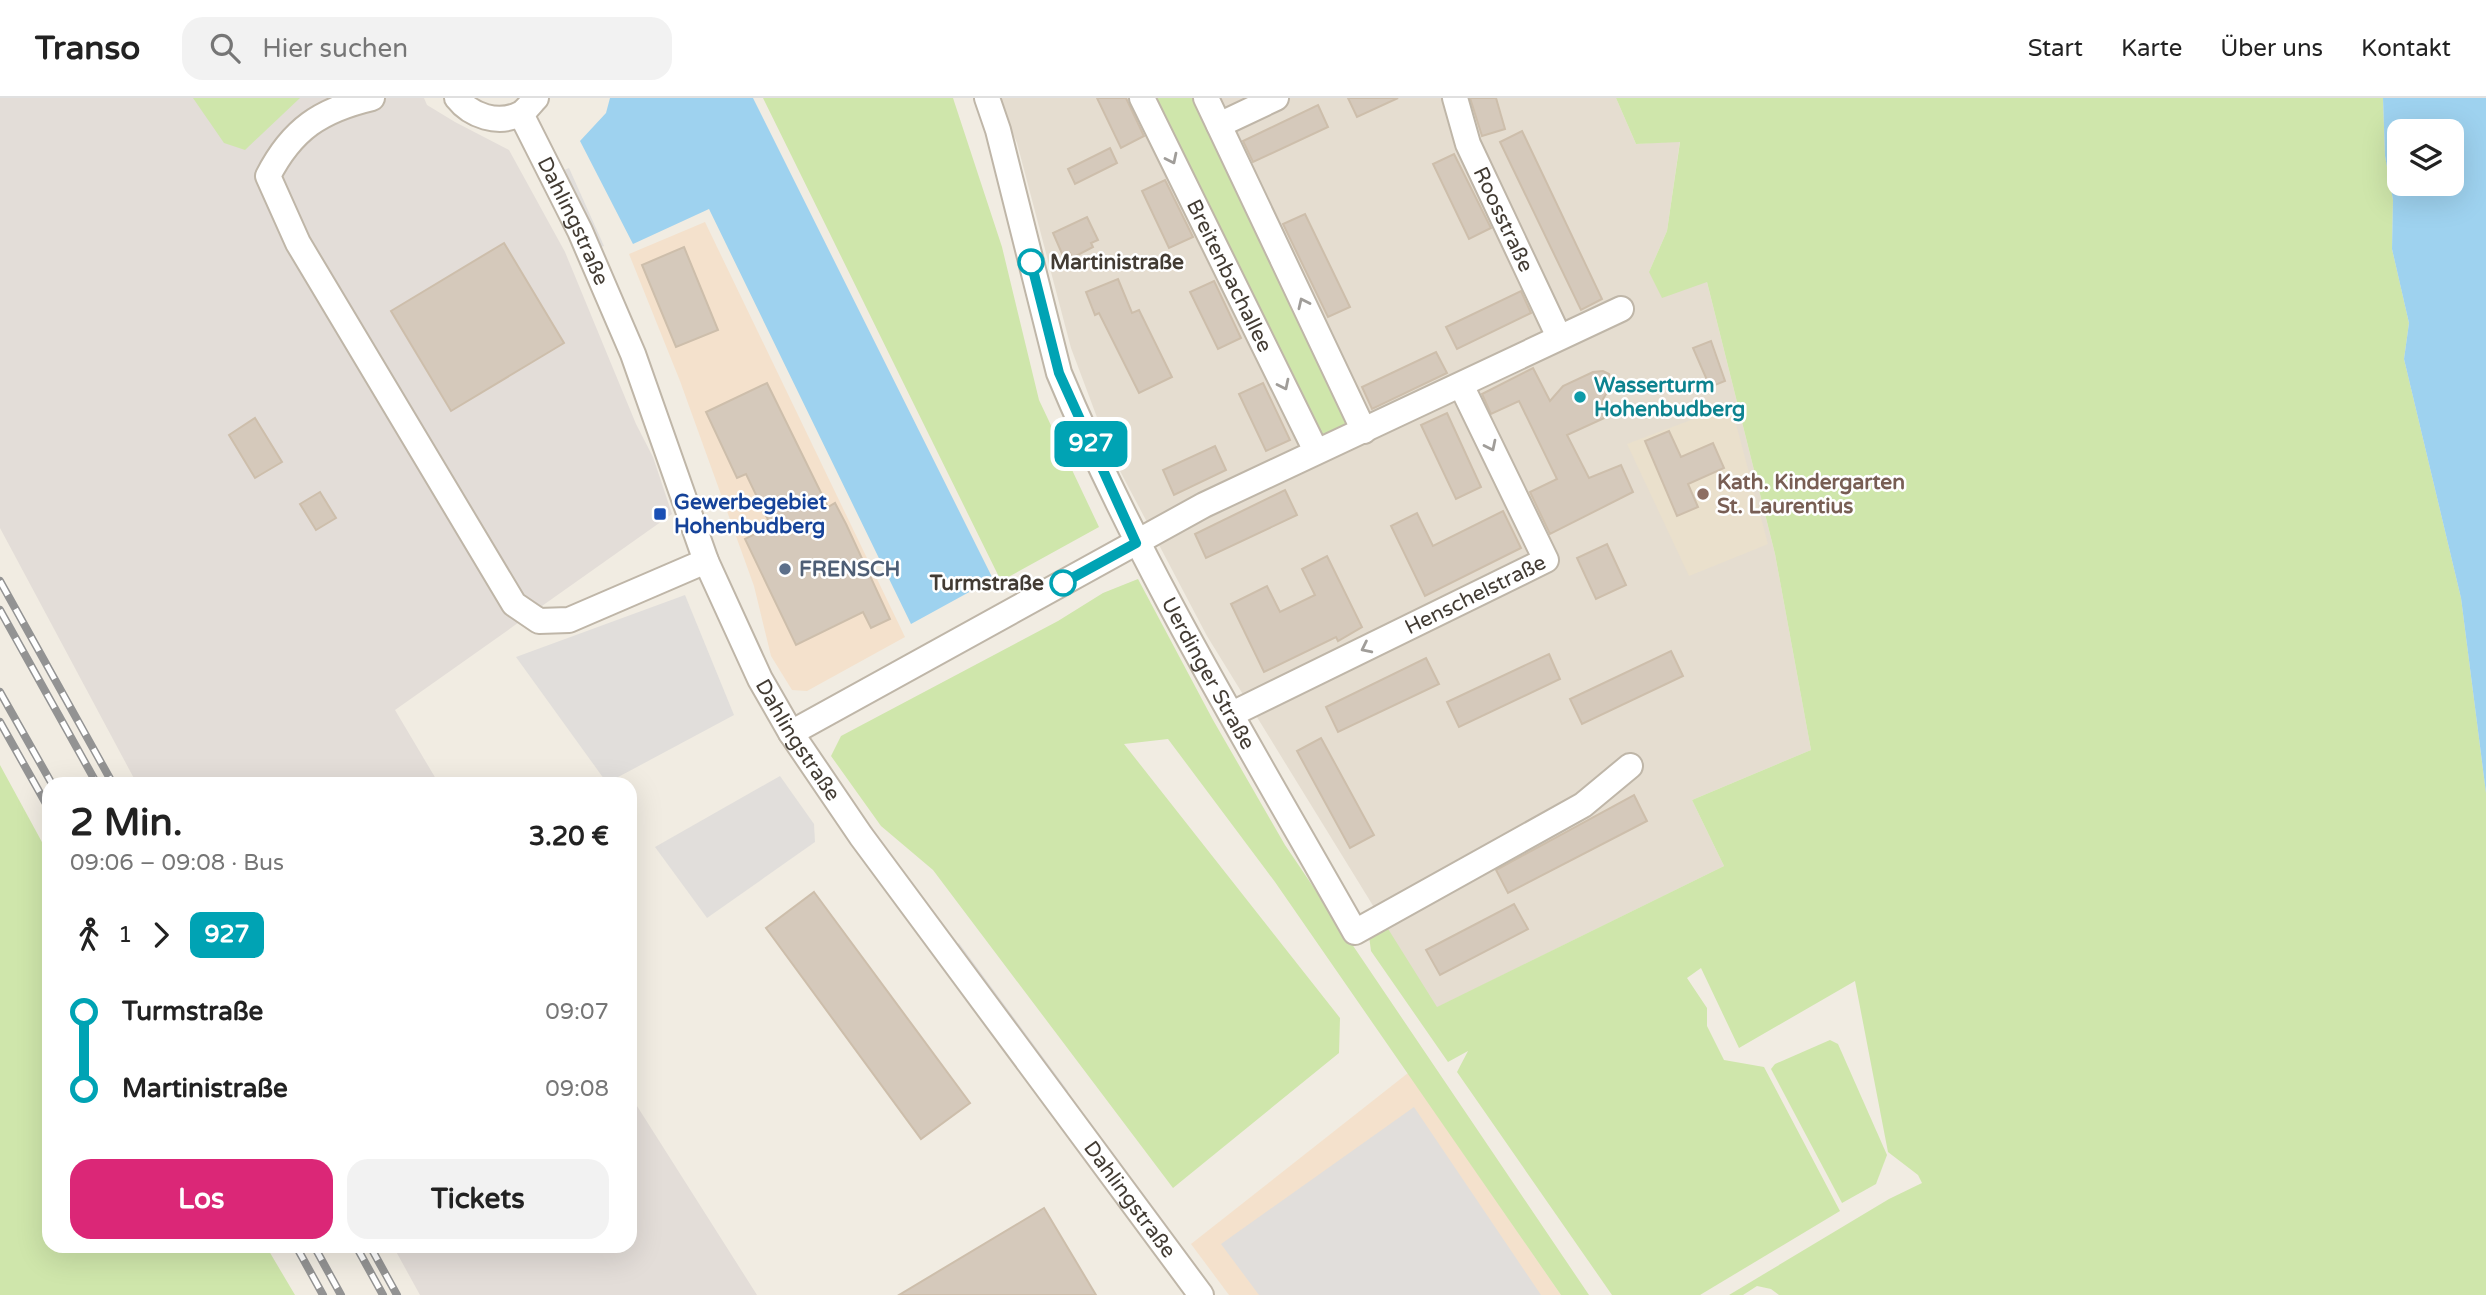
<!DOCTYPE html>
<html lang="de">
<meta charset="utf-8">
<style>
:root{--surface:#fff;--page:#f2f2f2;--text:#222;--muted:#767676;--line:#e0e0e0;--accent:#db2777}
body{margin:0;font-family:"Varela Round",sans-serif;background:var(--page);color:var(--text);height:100vh;display:flex;flex-direction:column;font-size:26px;white-space:nowrap}
*{box-sizing:border-box;margin:0}
p{font-size:23px;color:var(--muted)}
.icon{flex:none;width:38px;height:38px;fill:none;stroke:currentColor;stroke-width:2;stroke-linecap:round;stroke-linejoin:round}
.map{position:relative;flex:1;overflow:hidden}
.drawer{position:absolute;left:42px;top:679px;width:595px;height:476px;display:flex;flex-direction:column;background:var(--surface);border-radius:21px;box-shadow:0 7px 28px #0002}
.drawer>*{flex:none}
.badge{padding:0 14px;border-radius:10px;font-size:24px;line-height:46px}
.tools{position:absolute;left:2387px;top:21px;display:grid;gap:14px}
.tools a{display:grid;place-items:center;width:77px;height:77px;border-radius:14px;background:var(--surface);box-shadow:0 7px 28px #0002;font-size:35px}
.map>.badge{position:absolute;translate:-50% -50%;box-shadow:0 0 0 4px #fff}
.legs{display:flex;align-items:center;gap:10px;height:77px;padding:0 28px;font-size:23px}
.legs p{margin-inline-start:auto}
.head{display:flex;align-items:center;justify-content:space-between;height:119px;padding:0 28px}
h1{font-size:38px;font-weight:700;line-height:52px}
.primary-button{display:flex;gap:14px;margin-top:auto;padding:14px 28px}
.primary-button a{flex:1;height:80px;border-radius:21px;background:var(--accent);color:#fff;font-size:28px;font-weight:700;line-height:80px;text-align:center}
.primary-button a+a{background:var(--page);color:var(--text)}
ul{padding:0 28px;list-style:none}
li{display:flex;align-items:center;gap:24px;height:77px;font-size:26px}
li i{display:grid;place-items:center;width:10px;height:100%;margin:0 9px;background:currentColor}
li i::after{content:'';width:18px;height:18px;margin:-9px;border:5px solid;border-radius:50%;background:var(--surface)}
li p{margin-inline-start:auto}
li:first-child i{background:linear-gradient(#0000 50%,currentColor 0)}
li:last-child i{background:linear-gradient(currentColor 50%,#0000 0)}
header{display:flex;align-items:center;gap:42px;box-sizing:border-box;height:98px;padding:0 35px;background:var(--surface);border-bottom:2px solid var(--line)}
header strong{font-size:33px}
nav{display:flex;gap:38px;margin-inline-start:auto;font-size:24px}
.search{width:490px;height:63px;background:var(--page);display:flex;align-items:center;gap:18px;box-sizing:border-box;padding:0 24px;border-radius:21px;color:var(--muted);font-size:26px}
.map>svg:first-child{display:block}
.residential{fill:#e5ddd0}
.commercial{fill:#f4e1cc}
.industrial{fill:#e3ddd8}
.education{fill:#eae0cc}
.green{fill:#cfe6ab}
.parking{fill:#e1dedb}
.water{fill:#9ed2ef;fill-rule:evenodd}
.building{fill:#d5c9bb;stroke:#cdbeab;stroke-width:2}
.lines{fill:none;stroke-linecap:round;stroke-linejoin:round}
.minor-casing{stroke:#bfb6a8;stroke-width:28}
.minor{stroke:#fff;stroke-width:24}
.rail-casing{stroke:#939393;stroke-width:8}
.rail{stroke:#fff;stroke-width:5;stroke-dasharray:16;stroke-linecap:butt}
.oneway{stroke:#a09d99}
.line-1-casing{stroke:#fff;stroke-width:16}
.line-1{stroke:#00a3b4;stroke-width:10}
.stop-1-dot{fill:#fff;stroke:#00a3b4;stroke-width:3.5}
.culture-dot{fill:#0f9aa8;stroke:#fff;stroke-width:2.5}
.education-dot{fill:#8d6e63;stroke:#fff;stroke-width:2.5}
.transit-dot{fill:#1a4fb4;stroke:#fff;stroke-width:2.5}
.service-dot{fill:#5c6f8a;stroke:#fff;stroke-width:2.5}
.labels{text-anchor:middle;stroke-width:5;stroke-linejoin:round;paint-order:stroke}
.street-label{font-size:21px;fill:#423b33;stroke:#fff}
.stop-label{font-size:21px;font-weight:bold;fill:#423b33;stroke:#fff;text-anchor:start}
.culture-label{font-size:21px;font-weight:bold;fill:#0d838f;stroke:#fff;text-anchor:start}
.education-label{font-size:21px;font-weight:bold;fill:#785e54;stroke:#fff;text-anchor:start}
.transit-label{font-size:21px;font-weight:bold;fill:#164399;stroke:#fff;text-anchor:start}
.service-label{font-size:21px;font-weight:bold;fill:#4e5e75;stroke:#fff;text-anchor:start}
</style>
<header>
<strong>Transo</strong>
<div class="search"><svg class="icon" aria-label="search" viewBox="0 0 24 24"><circle cx="10" cy="10" r="6"/><path d="M15 15l6 6"/></svg>Hier suchen</div>
<nav><a>Start</a><a>Karte</a><a>Über uns</a><a>Kontakt</a></nav>
</header>
<div class="map">
<svg width="2486" height="1197" viewBox="0 0 2486 1197">
<rect width="100%" height="100%" fill="#f1ece2"/>
<polygon class="residential" points="998,0 1616,0 1636,46 1680,43 1667,133 1649,174 1707,184 1775,456 1811,652 1692,702 1724,768 1436,910 1207,538 1110,354 1071,250 1017,45"/>
<g class="commercial">
<polygon points="705,124 905,539 807,593 792,592 771,558 754,488 680,283 629,156"/>
<polygon points="1408,975 1561,1197 1229,1197 1191,1146"/>
</g>
<g class="industrial">
<polygon points="0,0 424,0 427,7 455,24 509,52 565,154 636,326 653,359 672,416 395,612 439,686 137,686 0,430"/>
<polygon points="630,997 757,1197 420,1197 393,1148 630,1148"/>
</g>
<polygon class="education" points="1731,307 1768,446 1689,478 1627,346"/>
<g class="green">
<polygon points="193,0 300,0 245,52 224,45"/>
<polygon points="763,0 953,0 1002,149 1039,302 1099,429 1001,483"/>
<polygon points="1152,0 1195,0 1350,327 1316,343"/>
<polygon points="1616,0 2383,0 2385,58 2393,102 2392,151 2409,225 2404,261 2461,500 2486,695 2486,1197 1779,1197 1771,1191 1757,1188 1743,1197 1729,1197 1889,1101 1922,1085 1918,1077 1888,1054 1855,883 1739,950 1701,870 1687,880 1707,910 1707,928 1724,962 1764,969 1840,1113 1700,1197 1612,1197 1457,974 1468,953 1448,964 1371,853 1369,838 1385,826 1437,909 1724,768 1692,702 1811,652 1775,456 1707,184 1662,200 1649,174 1667,133 1680,44 1636,46"/>
<polygon points="1138,481 1213,622 1285,747 1589,1197 1561,1197 1275,784 1168,641 1124,646 1340,920 1339,955 1173,1090 933,772 881,728 831,658 841,638 1058,523 1103,495"/>
<polygon points="0,667 49,757 49,1148 266,1148 295,1197 0,1197"/>
<polygon points="1830,942 1838,946 1887,1057 1876,1086 1842,1105 1771,971 1775,966"/>
</g>
<g class="parking">
<polygon points="569,70 604,148 596,151 562,73"/>
<polygon points="685,497 734,617 607,685 516,559"/>
<polygon points="780,678 814,726 815,744 707,820 655,749"/>
<polygon points="959,845 1068,993 1063,997 954,849"/>
<polygon points="1414,1009 1541,1197 1259,1197 1221,1146"/>
</g>
<g class="water">
<polygon points="610,0 753,0 993,481 911,526 709,111 633,146 580,43 606,15"/>
<path d="M2383 0H2486V695L2461 500 2404 261 2409 225 2392 151 2393 102 2385 58ZM2399 33H2452V86H2399Z"/>
</g>
<g class="building">
<polygon points="1097,0 1126,0 1144,38 1121,50"/>
<polygon points="1348,0 1398,0 1357,19"/>
<polygon points="1470,0 1496,0 1505,31 1482,38"/>
<polygon points="1318,7 1328,29 1253,64 1243,43"/>
<polygon points="1522,33 1602,201 1581,212 1500,44"/>
<polygon points="1110,50 1117,65 1075,86 1068,71"/>
<polygon points="1454,56 1491,130 1469,141 1433,66"/>
<polygon points="1165,82 1193,139 1169,150 1142,93"/>
<polygon points="1305,116 1350,209 1328,219 1283,126"/>
<polygon points="1087,119 1098,142 1091,145 1093,149 1072,160 1070,155 1063,158 1053,135"/>
<polygon points="504,145 564,245 451,313 391,213"/>
<polygon points="684,149 718,232 676,249 642,167"/>
<polygon points="1118,181 1132,215 1139,212 1172,279 1139,295 1099,215 1095,217 1086,194"/>
<polygon points="1214,183 1241,240 1218,251 1190,194"/>
<polygon points="1521,193 1531,215 1457,251 1446,229"/>
<polygon points="1711,243 1725,283 1710,289 1693,250"/>
<polygon points="1436,254 1447,275 1372,311 1362,289"/>
<polygon points="1533,270 1550,303 1563,288 1593,274 1603,273 1609,276 1612,286 1603,301 1611,317 1567,337 1589,380 1621,367 1633,394 1550,436 1530,394 1557,381 1519,303 1491,316 1482,296"/>
<polygon points="767,285 828,409 835,405 846,426 890,521 871,530 863,514 796,547 745,441 771,428 746,376 737,380 706,314"/>
<polygon points="1263,285 1290,342 1266,353 1239,296"/>
<polygon points="1447,315 1481,389 1456,401 1421,327"/>
<polygon points="255,320 282,364 255,380 229,337"/>
<polygon points="1669,333 1681,359 1713,345 1724,370 1688,386 1698,409 1677,418 1645,343"/>
<polygon points="1215,348 1226,372 1174,397 1163,372"/>
<polygon points="1285,392 1297,417 1206,460 1195,436"/>
<polygon points="320,394 336,420 316,432 300,406"/>
<polygon points="1503,413 1521,450 1425,498 1391,428 1417,415 1433,448"/>
<polygon points="1607,446 1626,487 1596,501 1577,460"/>
<polygon points="1327,458 1362,529 1338,543 1336,539 1264,574 1231,506 1267,488 1280,514 1315,497 1302,471"/>
<polygon points="1671,553 1683,578 1582,626 1570,601"/>
<polygon points="1549,556 1560,581 1459,629 1447,604"/>
<polygon points="1426,560 1439,586 1338,634 1326,609"/>
<polygon points="1321,640 1374,737 1350,750 1297,653"/>
<polygon points="1634,697 1647,723 1508,795 1496,772"/>
<polygon points="814,794 970,1005 921,1041 766,830"/>
<polygon points="1514,806 1528,831 1440,877 1426,852"/>
<polygon points="1044,1110 1096,1197 899,1197"/>
</g>
<g class="lines">
<defs>
<g id="minor">
<path d="M372 0C321 12 292 31 268 78L298 145 514 506 539 523 569 522 706 463"/>
<path d="M457 0C471 18 498 27 520 16 526 13 531 5 536 0"/>
<path id="s1" d="M987 0 998 32 1059 275C1140 469 1251 650 1355 834L1583 707 1630 668"/>
<path id="s2" d="M1142 0 1316 353"/>
<polyline points="1206,0 1364,333"/>
<path id="s3" d="M1455 0 1468 46 1559 239"/>
<path id="s4" d="M521 16 580 133 633 256 706 463 760 581 791 635 861 738 1201 1197"/>
<polyline points="1219,27 1276,0"/>
<path id="s5" d="M1232 616 1546 462 1461 287"/>
<polyline points="791,635 1204,407 1621,211"/>
</g>
</defs>
<use href="#minor" class="minor-casing"/>
<use href="#minor" class="minor"/>
<defs>
<g id="rail">
<polyline points="0,483 113,686"/>
<polyline points="0,512 97,686"/>
<polyline points="0,594 52,686"/>
<polyline points="0,624 49,711"/>
<polyline points="296,1148 323,1197"/>
<polyline points="314,1148 341,1197"/>
<polyline points="356,1148 383,1197"/>
<polyline points="370,1148 397,1197"/>
</g>
</defs>
<use href="#rail" class="rail-casing"/>
<use href="#rail" class="rail"/>
</g>
<defs><path id="oneway-chevron" d="M-2-3.5L2.5 0L-2 3.5" fill="none" stroke-width="1.6" stroke-linecap="round" stroke-linejoin="round" transform="scale(1.75)"/></defs>
<g class="oneway">
<use href="#oneway-chevron" transform="translate(1172 61) rotate(64)"/>
<use href="#oneway-chevron" transform="translate(1303 205) rotate(-115)"/>
<use href="#oneway-chevron" transform="translate(1284 287) rotate(64)"/>
<use href="#oneway-chevron" transform="translate(1491 348) rotate(64)"/>
<use href="#oneway-chevron" transform="translate(1366 550) rotate(154)"/>
</g>
<g class="lines">
<defs>
<polyline id="line-1" points="1031,164 1059,275 1136,445 1063,485"/>
</defs>
<use href="#line-1" class="line-1-casing"/>
<use href="#line-1" class="line-1"/>
</g>
<g class="stop-1-dot">
<circle cx="1031" cy="164" r="12"/>
<circle cx="1063" cy="485" r="12"/>
</g>
<circle class="culture-dot" cx="1580" cy="299" r="7"/>
<circle class="education-dot" cx="1703" cy="396" r="7"/>
<rect class="transit-dot" x="653" y="409" width="14" height="14" rx="3.5"/>
<circle class="service-dot" cx="785" cy="471" r="7"/>
<g class="labels">
<g class="street-label">
<text dy="7" stroke="none"><textPath href="#s3" startOffset="131">Roosstraße</textPath></text>
<text dy="7" stroke="none"><textPath href="#s4" startOffset="119">Dahlingstraße</textPath></text>
<text dy="7" stroke="none"><textPath href="#s2" startOffset="198">Breitenbachallee</textPath></text>
<text dy="7" stroke="none"><textPath href="#s5" startOffset="271">Henschelstraße</textPath></text>
<text dy="7" stroke="none"><textPath href="#s1" startOffset="620">Uerdinger Straße</textPath></text>
<text dy="7" stroke="none"><textPath href="#s4" startOffset="686">Dahlingstraße</textPath></text>
<text dy="7" stroke="none"><textPath href="#s4" startOffset="1253">Dahlingstraße</textPath></text>
</g>
<g class="stop-label">
<text x="1050" y="171">Martinistraße</text>
<text x="1044" y="492" text-anchor="end">Turmstraße</text>
</g>
<g class="culture-label">
<text x="1594" y="294">Wasserturm<tspan x="1594" dy="24">Hohenbudberg</tspan></text>
</g>
<g class="education-label">
<text x="1717" y="391">Kath. Kindergarten<tspan x="1717" dy="24">St. Laurentius</tspan></text>
</g>
<g class="transit-label">
<text x="674" y="411">Gewerbegebiet<tspan x="674" dy="24">Hohenbudberg</tspan></text>
</g>
<g class="service-label">
<text x="799" y="478">FRENSCH</text>
</g>
</g>
</svg>
<div class="tools">
<a><svg class="icon" aria-label="layers" viewBox="0 0 24 24"><path d="M12 4l9 5-9 5-9-5zM3 14l9 5 9-5"/></svg></a>
</div>
<b class="badge" style="left:1091px;top:346px;background:#00a3b4;color:#fff">927</b>
<section class="drawer">
<div class="head"><div><h1>2 Min.</h1><p>09:06 – 09:08 · Bus</p></div><b>3.20 €</b></div>
<div class="legs"><svg class="icon" aria-label="walk" viewBox="0 0 24 24"><circle cx="13" cy="4" r="2"/><path d="M13 8l-2 6 4 7M11 14l-3 7M7 12l3-4h3l4 4"/></svg>1<svg class="icon" aria-label="forward" viewBox="0 0 24 24"><path d="M9 5l7 7-7 7"/></svg><b class="badge" style="background:#00a3b4;color:#fff">927</b></div>
<ul>
<li><i style="color:#00a3b4"></i><b>Turmstraße</b><p>09:07</p></li>
<li><i style="color:#00a3b4"></i><b>Martinistraße</b><p>09:08</p></li>
</ul>
<div class="primary-button"><a>Los</a><a>Tickets</a></div>
</section>
</div>
